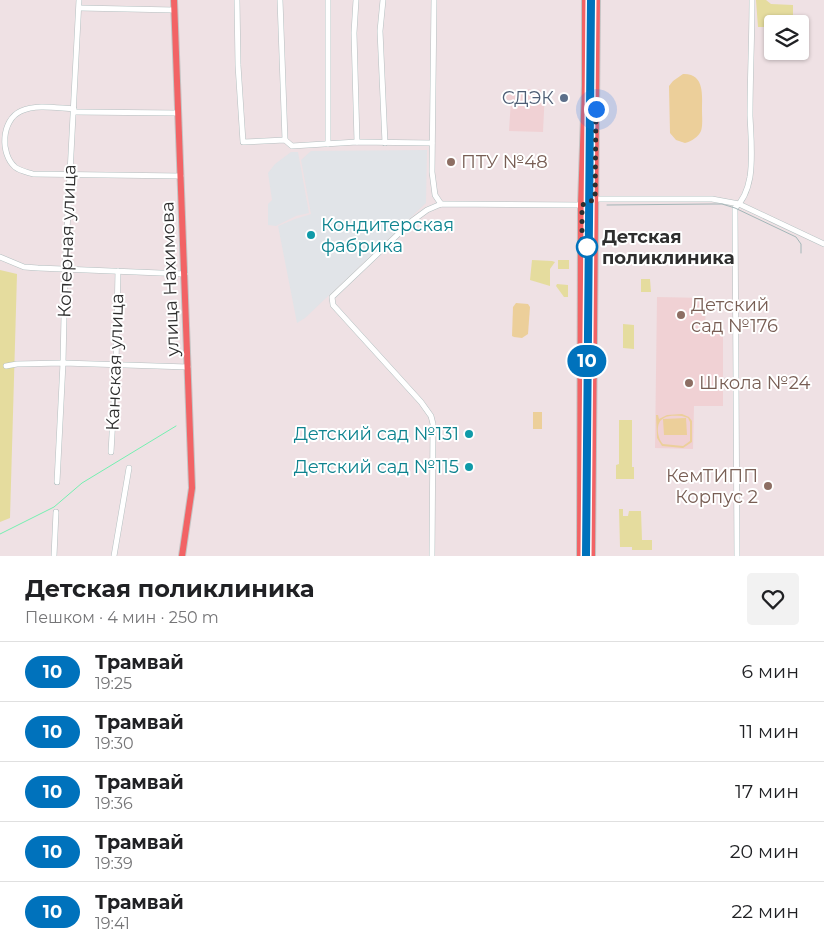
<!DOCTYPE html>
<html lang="ru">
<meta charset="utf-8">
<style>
:root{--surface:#fff;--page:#f2f2f2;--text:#202124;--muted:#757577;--line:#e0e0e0}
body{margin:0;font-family:Montserrat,sans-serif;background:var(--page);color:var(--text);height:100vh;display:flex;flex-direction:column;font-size:19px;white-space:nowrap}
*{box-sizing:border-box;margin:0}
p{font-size:16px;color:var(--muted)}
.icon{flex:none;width:28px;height:28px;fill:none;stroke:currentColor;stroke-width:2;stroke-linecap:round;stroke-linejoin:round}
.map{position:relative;height:556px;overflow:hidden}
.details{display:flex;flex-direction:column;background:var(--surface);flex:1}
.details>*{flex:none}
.badge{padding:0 10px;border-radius:16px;font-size:18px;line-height:32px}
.tools{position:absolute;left:764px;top:15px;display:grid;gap:10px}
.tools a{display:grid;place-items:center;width:45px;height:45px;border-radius:5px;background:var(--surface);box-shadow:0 1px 4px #0004;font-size:25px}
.you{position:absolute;width:25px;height:25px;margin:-12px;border:4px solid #fff;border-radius:50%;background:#1a73e8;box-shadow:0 0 0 8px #1a73e833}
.map>.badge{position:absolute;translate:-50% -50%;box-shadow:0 0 0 2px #fff}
.round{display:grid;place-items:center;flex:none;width:52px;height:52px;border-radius:5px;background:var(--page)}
.head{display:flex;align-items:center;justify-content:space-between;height:85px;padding:0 25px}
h1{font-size:24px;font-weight:700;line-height:38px}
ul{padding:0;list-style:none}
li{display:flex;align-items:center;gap:15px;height:60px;padding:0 25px;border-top:1px solid var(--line)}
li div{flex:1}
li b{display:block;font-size:19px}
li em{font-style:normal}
li .badge{min-width:55px;font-weight:700;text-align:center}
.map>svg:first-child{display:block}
.industrial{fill:#e1e4e8}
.education{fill:#f0d1d4}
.green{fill:#e5dc9e}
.pitch{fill:#eccf9a;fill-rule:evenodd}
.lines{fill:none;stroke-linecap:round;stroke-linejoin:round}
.stream{stroke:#75f0b1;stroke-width:1}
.minor-casing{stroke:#b4c0c1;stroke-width:6}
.major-casing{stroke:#c4c4c4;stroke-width:8}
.minor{stroke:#fff;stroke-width:5}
.major{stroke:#f26365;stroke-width:6}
.tram{stroke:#a3b6b8;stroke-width:1}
.line-casing{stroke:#fff;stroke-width:11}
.line{stroke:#0072bc;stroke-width:8}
.walk{stroke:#2e2e2e;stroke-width:5;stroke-dasharray:0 9}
.service-dot{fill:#5c6f8a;stroke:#fff;stroke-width:2}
.education-dot{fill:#8d6e63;stroke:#fff;stroke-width:2}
.culture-dot{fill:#0f9aa8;stroke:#fff;stroke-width:2}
.stop-dot{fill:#fff;stroke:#0072bc;stroke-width:2.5}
.labels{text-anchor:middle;stroke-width:4;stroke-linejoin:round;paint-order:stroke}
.service-label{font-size:18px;fill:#4e5e75;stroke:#fff;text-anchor:end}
.education-label{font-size:18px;fill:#785e54;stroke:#fff;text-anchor:start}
.culture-label{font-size:18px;fill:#0d838f;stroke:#fff;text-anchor:end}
.stop-label{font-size:18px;font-weight:bold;fill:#2e2e2e;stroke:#fff;text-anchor:start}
.street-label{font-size:18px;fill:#2e2e2e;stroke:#fff}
</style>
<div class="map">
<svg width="824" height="556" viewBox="0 0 824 556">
<rect width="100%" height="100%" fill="#efe1e4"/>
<g class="industrial">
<polygon points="427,150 426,203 305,318 297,323 278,226 295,219 311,214 301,160 311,151"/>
<polygon points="291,152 298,152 309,213 296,216 276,226 268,225 268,204 272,200 268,173 275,164"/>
</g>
<g class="education">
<polygon points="522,89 545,90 543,132 509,131 511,100 506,100 506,91 521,92"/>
<polygon points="657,297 706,298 705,332 723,332 723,406 694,406 693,449 655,448"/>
</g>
<g class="green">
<polygon points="756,0 766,0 771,4 793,5 793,24 772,24 772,27 758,27"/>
<polygon points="532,260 552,261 555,262 550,269 550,286 530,280"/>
<rect x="558" y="260" width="11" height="9"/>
<polygon points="0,270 17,274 10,518 0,522"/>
<polygon points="641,279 650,279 651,292 641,292"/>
<polygon points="557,284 568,285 568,297 564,297 556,286"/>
<polygon points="623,324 634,325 634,349 623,348"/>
<polygon points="619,420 632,420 632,467 634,467 634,479 616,479 616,465 619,464"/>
<polygon points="619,509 623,509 623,516 628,516 629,511 641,511 642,540 652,540 652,550 632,550 632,547 620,547"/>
</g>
<g class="pitch">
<path d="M683 74C705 73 702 96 702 111 702 117 703 125 701 131 698 137 692 141 685 143L676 140 670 133 669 86 673 81Z"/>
<polygon points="516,303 528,304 530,307 528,334 522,338 514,337 512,336 513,307"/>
<rect x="533" y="412" width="9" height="17"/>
<path d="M682 414 689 417 692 421V442L683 448 662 446 657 438 656 415H658L659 419 667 415ZM682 416 688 418 690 422V441L683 446 663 444C657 438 655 422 664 418 669 415 676 416 682 416Z"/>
<polygon points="686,418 687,435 664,435 663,419"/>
</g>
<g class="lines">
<polyline class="stream" points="0,534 54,507 82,483 176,426"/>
<defs>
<g id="minor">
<polyline points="237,0 238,65 243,142 285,140 292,146 357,142 432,143"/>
<polyline points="280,0 285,140"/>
<polyline points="328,0 328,144"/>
<polyline points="356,0 354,33 357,142"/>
<polyline points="383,0 380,31 385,143"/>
<polyline points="434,0 432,172 435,195 441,204"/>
<polyline points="80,8 174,10"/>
<path d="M74 109C56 108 37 104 21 111 1 120 0 154 15 167 20 171 27 172 33 174L181 176"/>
<polyline points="74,112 178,113"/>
<polyline points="595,199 712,199 739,204 824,244"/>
<polyline points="0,257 24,267 38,268 185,274"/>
<polyline points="6,366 17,364 63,363 188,367"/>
<polyline points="111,452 116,365 118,271"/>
<polyline points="57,482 63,363 65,269 79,0"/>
<polyline points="54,556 56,512"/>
<polyline points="114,556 129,468"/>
<polyline points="432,556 433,424 431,416 421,402 333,305 332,297 412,221 427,210 441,204 581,205"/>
<path d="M737 556 735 208C743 201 748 188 750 177 753 157 751 137 750 116 750 77 752 39 752 0"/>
</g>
<g id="major">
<polyline points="174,0 192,488 182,556"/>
<polyline points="580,556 581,205 585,86 585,0"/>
<polyline points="592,556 597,0"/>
</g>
</defs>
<use href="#minor" class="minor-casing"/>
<use href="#major" class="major-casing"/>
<use href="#minor" class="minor"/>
<use href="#major" class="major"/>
<g class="tram">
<polyline points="607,205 712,204 722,204 735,208 796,237 801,244 801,253"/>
<polyline points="588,556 590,227 593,0"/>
</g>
</g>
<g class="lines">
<defs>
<polyline id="line" points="586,556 591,0"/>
</defs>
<use href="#line" class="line-casing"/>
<use href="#line" class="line"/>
<polyline class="walk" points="587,247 582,240 582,205 595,199 596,109"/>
</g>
<circle class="service-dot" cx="564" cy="98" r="5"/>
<g class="education-dot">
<circle cx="451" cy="162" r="5"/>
<circle cx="681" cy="315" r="5"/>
<circle cx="689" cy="383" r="5"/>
<circle cx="768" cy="486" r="5"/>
</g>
<g class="culture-dot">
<circle cx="311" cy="235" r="5"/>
<circle cx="469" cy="434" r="5"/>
<circle cx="469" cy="467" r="5"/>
</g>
<circle class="stop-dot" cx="587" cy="247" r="10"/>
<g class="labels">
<g class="service-label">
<text x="554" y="104">СДЭК</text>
</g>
<g class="education-label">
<text x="461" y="168">ПТУ №48</text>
<text x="691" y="311">Детский<tspan x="691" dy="21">сад №176</tspan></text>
<text x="699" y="389">Школа №24</text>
<text x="758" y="482" text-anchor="end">КемТИПП<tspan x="758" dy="21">Корпус 2</tspan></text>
</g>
<g class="culture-label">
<text x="321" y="231" text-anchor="start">Кондитерская<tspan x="321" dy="21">фабрика</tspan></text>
<text x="459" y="440">Детский сад №131</text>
<text x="459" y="473">Детский сад №115</text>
</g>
<g class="stop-label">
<text x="602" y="243">Детская<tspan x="602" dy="21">поликлиника</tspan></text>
</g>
<g class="street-label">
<text transform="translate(67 241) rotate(-88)" y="6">Коперная улица</text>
<text transform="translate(170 279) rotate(-92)" y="6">улица Нахимова</text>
<text transform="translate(115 362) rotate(-88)" y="6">Канская улица</text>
</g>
</g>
</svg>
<div class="tools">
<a><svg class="icon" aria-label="layers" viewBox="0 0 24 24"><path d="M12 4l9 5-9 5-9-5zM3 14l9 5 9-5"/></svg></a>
</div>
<div class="you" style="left:596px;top:109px"></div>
<b class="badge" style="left:587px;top:361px;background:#0072bc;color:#fff">10</b>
</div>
<section class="details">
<div class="head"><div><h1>Детская поликлиника</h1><p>Пешком · 4 мин · 250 m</p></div><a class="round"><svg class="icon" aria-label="heart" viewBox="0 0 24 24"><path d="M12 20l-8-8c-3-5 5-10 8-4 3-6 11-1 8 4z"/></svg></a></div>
<ul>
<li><span class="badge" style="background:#0072bc;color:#fff">10</span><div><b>Трамвай</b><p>19:25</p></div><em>6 мин</em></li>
<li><span class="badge" style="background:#0072bc;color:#fff">10</span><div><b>Трамвай</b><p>19:30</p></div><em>11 мин</em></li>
<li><span class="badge" style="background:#0072bc;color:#fff">10</span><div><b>Трамвай</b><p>19:36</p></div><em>17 мин</em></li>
<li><span class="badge" style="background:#0072bc;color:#fff">10</span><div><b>Трамвай</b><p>19:39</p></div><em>20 мин</em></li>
<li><span class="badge" style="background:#0072bc;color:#fff">10</span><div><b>Трамвай</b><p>19:41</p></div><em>22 мин</em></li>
</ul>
</section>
